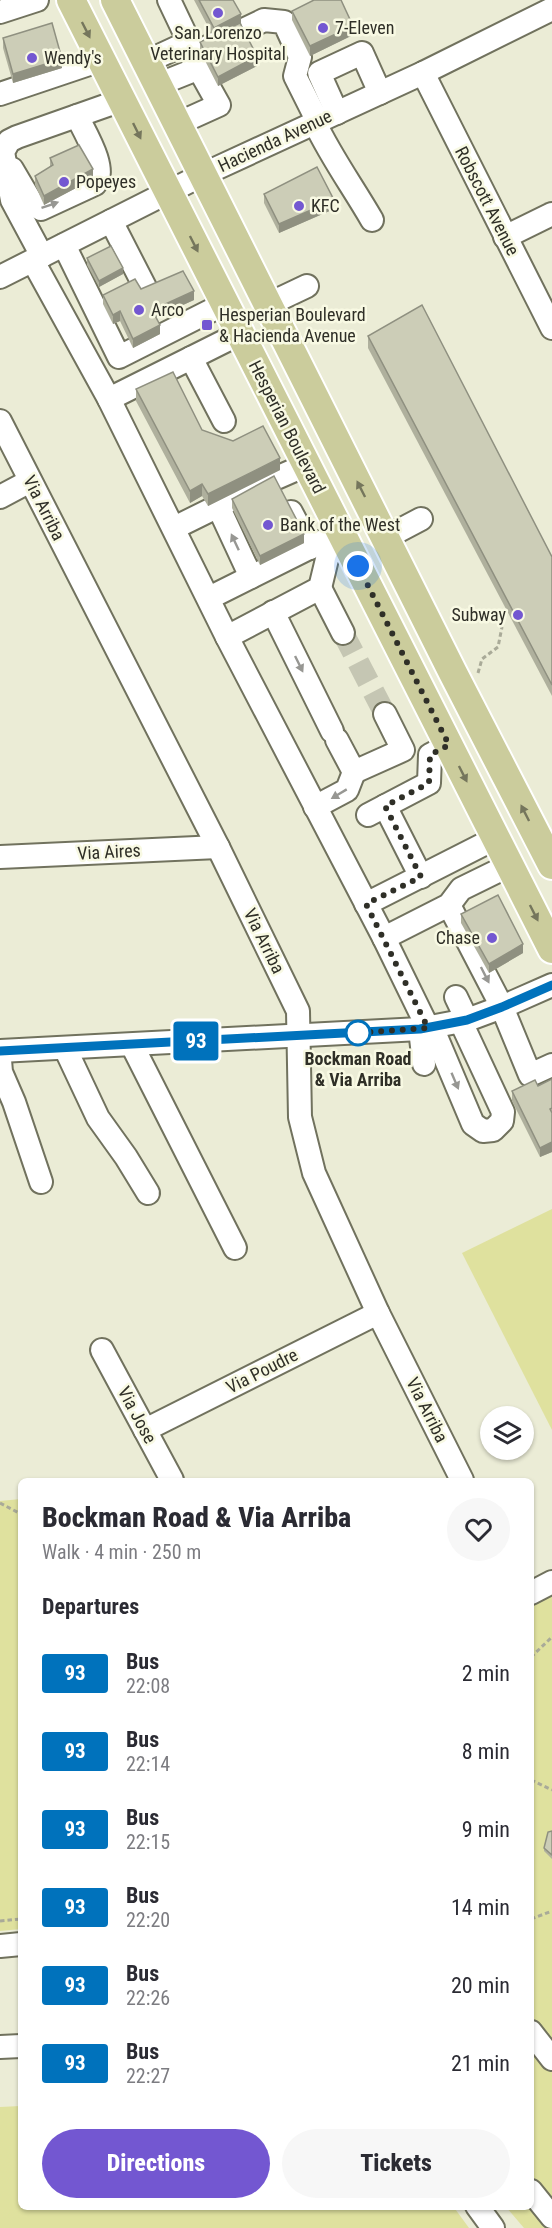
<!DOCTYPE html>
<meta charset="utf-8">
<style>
:root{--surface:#fff;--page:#f7f7f7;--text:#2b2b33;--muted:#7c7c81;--accent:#7357d1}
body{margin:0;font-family:"Roboto Condensed",sans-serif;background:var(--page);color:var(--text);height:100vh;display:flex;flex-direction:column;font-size:22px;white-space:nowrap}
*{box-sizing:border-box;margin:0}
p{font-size:20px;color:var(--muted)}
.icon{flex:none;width:33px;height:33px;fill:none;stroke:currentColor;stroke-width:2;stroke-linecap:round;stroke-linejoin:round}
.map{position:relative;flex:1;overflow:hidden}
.panel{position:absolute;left:18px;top:1478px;width:516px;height:732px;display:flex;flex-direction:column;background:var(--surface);border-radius:9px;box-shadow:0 2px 4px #0004}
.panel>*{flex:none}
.badge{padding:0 12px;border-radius:4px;font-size:21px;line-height:39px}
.fabs{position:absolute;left:480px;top:1406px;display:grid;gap:12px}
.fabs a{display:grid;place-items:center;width:54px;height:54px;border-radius:50%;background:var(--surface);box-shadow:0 2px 4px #0004;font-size:30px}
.you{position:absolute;width:30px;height:30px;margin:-15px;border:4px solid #fff;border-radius:50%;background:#1a73e8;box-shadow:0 0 0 9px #1a73e833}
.map>.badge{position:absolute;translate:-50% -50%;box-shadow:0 0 0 3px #fff}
h2{padding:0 24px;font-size:22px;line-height:54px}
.round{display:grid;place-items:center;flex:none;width:63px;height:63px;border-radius:32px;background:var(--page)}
.summary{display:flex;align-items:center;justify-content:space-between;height:102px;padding:0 24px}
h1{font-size:28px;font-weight:800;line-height:45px}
.primary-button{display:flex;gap:12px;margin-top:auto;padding:12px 24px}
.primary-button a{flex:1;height:69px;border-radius:36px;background:var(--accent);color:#fff;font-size:24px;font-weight:800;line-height:69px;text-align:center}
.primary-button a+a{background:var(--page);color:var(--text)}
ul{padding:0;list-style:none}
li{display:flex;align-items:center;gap:18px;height:78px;padding:0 24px}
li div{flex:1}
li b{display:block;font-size:22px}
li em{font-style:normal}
li .badge{min-width:66px;font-weight:700;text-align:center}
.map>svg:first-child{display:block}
.green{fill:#dfe19e}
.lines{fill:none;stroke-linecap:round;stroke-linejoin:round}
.minor-tunnel{stroke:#c5c6b3;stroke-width:22;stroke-dasharray:22 11;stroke-linecap:butt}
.minor-casing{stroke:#71725e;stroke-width:26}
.major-casing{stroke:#fff;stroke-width:32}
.path{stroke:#a9aa98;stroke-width:3;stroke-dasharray:4.5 3;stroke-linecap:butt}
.minor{stroke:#fff;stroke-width:22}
.major{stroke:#cbcc9c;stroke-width:28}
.wall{fill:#afb09d}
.shaded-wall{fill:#8f9080}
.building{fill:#cccdb7;stroke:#8f9080;stroke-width:1.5}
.oneway{fill:#75765c}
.oneway2{fill:#979793}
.line-casing{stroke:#fff;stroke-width:14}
.line{stroke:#0072bc;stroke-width:9}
.walk{stroke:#2f2f27;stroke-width:6;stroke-dasharray:0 10.8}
.poi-dot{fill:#7357d1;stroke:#f8f9e3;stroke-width:2}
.stop-dot{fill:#fff;stroke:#0072bc;stroke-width:3}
.labels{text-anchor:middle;stroke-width:5;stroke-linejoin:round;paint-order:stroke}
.poi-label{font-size:18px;fill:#2f2f27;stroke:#f8f9e3;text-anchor:start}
.street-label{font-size:18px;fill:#2f2f27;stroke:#f8f9e3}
.stop-label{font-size:18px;font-weight:bold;fill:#2f2f27;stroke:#f8f9e3}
</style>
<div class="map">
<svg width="552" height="2228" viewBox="0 0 552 2228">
<rect width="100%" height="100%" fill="#ebecd6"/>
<g class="green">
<polygon points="552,1209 552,1430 462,1253"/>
<polygon points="21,1499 21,1929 0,1931 0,1501"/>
<polygon points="552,1575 552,2228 524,2228 506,2207 531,2206 531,1585"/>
<polygon points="21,2106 21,2206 453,2206 469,2228 0,2228 0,2107"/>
</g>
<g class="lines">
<polyline class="minor-tunnel" points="343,633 385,714"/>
<defs>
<g id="minor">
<polyline points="0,12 37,0"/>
<polyline points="146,62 189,42 169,0"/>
<polyline points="423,73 552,328"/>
<polyline points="157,85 197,69"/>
<polyline points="0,94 101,60"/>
<polyline points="337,113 319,73 362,53 380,93"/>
<path d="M315 123C331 157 353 187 372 220"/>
<polyline points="177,124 219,105 191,55 264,20 284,22 300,57 295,76 318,122"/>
<path d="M12 169 32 203 41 209 95 184C108 169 85 133 77 116"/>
<polyline points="111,221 149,295"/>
<polyline points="505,237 552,214"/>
<polyline points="64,245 119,357 224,304"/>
<polyline points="42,256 12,200 3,152 9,141 17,137 122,100"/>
<polyline points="33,261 109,399 227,637 384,938 428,1028"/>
<polyline points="0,277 202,175 423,73 552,9"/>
<polyline points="267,305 307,286"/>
<polyline points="191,358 224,421"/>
<polyline points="109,399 239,334"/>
<polyline points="0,421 218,847 298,1011 300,1117 314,1173 378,1313 462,1480"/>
<polyline points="274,479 306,465"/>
<polyline points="0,497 30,481"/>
<polyline points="218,506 251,577"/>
<polyline points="291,512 310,548"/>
<polyline points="174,528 259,486"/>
<polyline points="385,538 421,519"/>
<polyline points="320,588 343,633"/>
<polyline points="209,598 323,541"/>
<polyline points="273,612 332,731"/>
<polyline points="227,637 320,588 328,555 347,545"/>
<polyline points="337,740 354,772 403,750 385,714"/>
<polyline points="385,806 421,877"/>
<polyline points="315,807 347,790 354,772"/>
<polyline points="368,815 429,783 430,755 449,745"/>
<polyline points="0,857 218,847"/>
<polyline points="366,904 496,838"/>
<polyline points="449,905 502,1007 530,1075 552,1065"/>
<polyline points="384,938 449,905 461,889 510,865"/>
<polyline points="456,997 467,1020"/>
<polyline points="432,1027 473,1124 483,1131 493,1130 502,1121 503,1112 461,1022"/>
<polyline points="420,1029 424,1064"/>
<polyline points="132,1045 235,1248"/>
<polyline points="65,1048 98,1118 126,1157 148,1193"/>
<polyline points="0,1051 420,1029 467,1020 502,1007 552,985"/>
<polyline points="0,1060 1,1072 14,1102 41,1182"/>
<polyline points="102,1350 172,1480"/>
<polyline points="145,1430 378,1313"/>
<polyline points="531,1593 552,1582"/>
<polyline points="0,1946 21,1944"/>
<polyline points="531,2032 552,2059"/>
<polyline points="0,2047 21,2046"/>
<polyline points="531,2191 552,2217"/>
<polyline points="477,2206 493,2228"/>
</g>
<g id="major">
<polyline points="71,0 552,949"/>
<polyline points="115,0 453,673 552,865"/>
</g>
</defs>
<use href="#minor" class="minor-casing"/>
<use href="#major" class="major-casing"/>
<g class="path">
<polyline points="478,673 482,659 498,647 502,627"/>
<polyline points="0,1503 21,1514"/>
<polyline points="531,1657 552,1637"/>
<polyline points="531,1780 552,1790"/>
<polyline points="531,1919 552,1911"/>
<polyline points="0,1921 21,1919"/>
</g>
<use href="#minor" class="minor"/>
<use href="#major" class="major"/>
</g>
<g class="wall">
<polygon points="194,0 233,0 241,23 257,66 218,86 200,51 200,42 213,36"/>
<polygon points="292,11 353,35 310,56 292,20"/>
<polygon points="3,38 62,68 13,83 3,48"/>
<polygon points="50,158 93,179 44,205 35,185 35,176 50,167"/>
<polygon points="264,194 334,209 279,233 264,203"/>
<polygon points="87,258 123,274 99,287 87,265"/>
<polygon points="141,289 194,300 156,317 160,334 133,348 120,321 113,324 103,304 103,295"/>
<polygon points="368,336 552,557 552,696 368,348"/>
<polygon points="136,389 202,430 233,441 280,470 208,506 202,496 190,503 136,401"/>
<polygon points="232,499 304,543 260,565 232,508"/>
<polygon points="461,914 523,953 489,973 461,923"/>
<polygon points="552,1079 552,1152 540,1157 512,1101 512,1091 538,1086"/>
<polygon points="552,1831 552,1859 544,1851 544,1848"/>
</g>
<g class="shaded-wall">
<polygon points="241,14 241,24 214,38 214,28"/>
<polygon points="353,26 353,35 310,56 310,46"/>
<polygon points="257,56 257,66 218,86 218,77"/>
<polygon points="62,59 62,68 13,83 13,74"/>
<polygon points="93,169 93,179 44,205 44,196"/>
<polygon points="334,200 334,209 279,233 279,224"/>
<polygon points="123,268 123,274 99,287 99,281"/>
<polygon points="194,291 194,300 152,319 152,310"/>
<polygon points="120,311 120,321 113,324 113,315"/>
<polygon points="160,325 160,334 133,348 133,339"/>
<polygon points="280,458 280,470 208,506 208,494"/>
<polygon points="202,484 202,496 190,503 190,491"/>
<polygon points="304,534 304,543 260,565 260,556"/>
<polygon points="523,944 523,953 489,973 489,964"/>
<polygon points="552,1142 552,1152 540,1157 540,1148"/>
</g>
<g class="building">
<polygon points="199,0 233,0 241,14 214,28"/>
<polygon points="314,0 341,0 353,26 310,46 292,11"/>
<polygon points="52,23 62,59 13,74 3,38"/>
<polygon points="240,23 257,56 218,77 200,42"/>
<polygon points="79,145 93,169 44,196 35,176 53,165 50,158"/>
<polygon points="317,167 334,200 279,224 264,194"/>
<polygon points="111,246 123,268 99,281 87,258"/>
<polygon points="183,271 194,291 152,310 160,325 133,339 120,311 113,315 103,295 135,279 141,289"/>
<polygon points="422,305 552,557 552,685 368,336"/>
<polygon points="173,372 202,430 233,441 263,426 280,458 208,494 202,484 190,491 136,389"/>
<polygon points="274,476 304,534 260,556 232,499"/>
<polygon points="498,895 523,944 489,964 461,914"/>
<polygon points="552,1079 552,1108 550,1109 552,1113 552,1142 540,1148 512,1091 535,1080 538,1086"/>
<polygon points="552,1831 552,1855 544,1848 548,1832"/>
</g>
<defs><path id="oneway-solid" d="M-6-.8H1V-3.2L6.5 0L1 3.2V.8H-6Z" transform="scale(1.5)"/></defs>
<g class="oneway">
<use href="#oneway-solid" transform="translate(86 30) rotate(63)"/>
<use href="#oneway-solid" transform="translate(137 131) rotate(64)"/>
<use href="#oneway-solid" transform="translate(194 244) rotate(63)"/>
<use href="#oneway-solid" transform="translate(361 489) rotate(-117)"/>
<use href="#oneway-solid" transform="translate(463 774) rotate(63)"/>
<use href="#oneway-solid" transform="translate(525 813) rotate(-117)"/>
<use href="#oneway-solid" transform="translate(534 913) rotate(63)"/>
</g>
<g class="oneway2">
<use href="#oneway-solid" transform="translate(50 205) rotate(-19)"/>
<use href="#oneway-solid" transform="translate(235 542) rotate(-115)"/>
<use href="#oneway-solid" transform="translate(299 664) rotate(64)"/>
<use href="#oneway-solid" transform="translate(339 794) rotate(149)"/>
<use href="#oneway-solid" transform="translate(485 975) rotate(63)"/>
<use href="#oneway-solid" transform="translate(455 1081) rotate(67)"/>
</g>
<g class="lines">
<defs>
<polyline id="line" points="0,1051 420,1029 467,1020 502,1007 552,985"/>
</defs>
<use href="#line" class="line-casing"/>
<use href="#line" class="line"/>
<polyline class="walk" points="358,566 449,745 430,755 429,783 385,806 421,877 366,904 428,1028 358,1033"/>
</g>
<g class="poi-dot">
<circle cx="218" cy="13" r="6"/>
<circle cx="323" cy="28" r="6"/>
<circle cx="32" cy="58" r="6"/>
<circle cx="64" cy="182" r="6"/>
<circle cx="299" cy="206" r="6"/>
<circle cx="139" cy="310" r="6"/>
<rect x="201" y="319" width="12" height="12" rx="3"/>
<circle cx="268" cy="525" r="6"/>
<circle cx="518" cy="615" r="6"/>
<circle cx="492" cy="938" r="6"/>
</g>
<circle class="stop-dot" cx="358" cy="1033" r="12"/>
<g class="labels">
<g class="poi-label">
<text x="335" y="34">7-Eleven</text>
<text x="218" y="39" text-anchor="middle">San Lorenzo<tspan x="218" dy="21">Veterinary Hospital</tspan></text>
<text x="44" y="64">Wendy's</text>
<text x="76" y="188">Popeyes</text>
<text x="311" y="212">KFC</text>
<text x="151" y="316">Arco</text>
<text x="219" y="321">Hesperian Boulevard<tspan x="219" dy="21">&amp; Hacienda Avenue</tspan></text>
<text x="280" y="531">Bank of the West</text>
<text x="506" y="621" text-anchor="end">Subway</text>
<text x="480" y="944" text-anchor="end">Chase</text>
</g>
<g class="street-label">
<text transform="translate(275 141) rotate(-25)" y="6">Hacienda Avenue</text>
<text transform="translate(487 201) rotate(63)" y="6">Robscott Avenue</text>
<text transform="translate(287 427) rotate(63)" y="6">Hesperian Boulevard</text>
<text transform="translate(44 508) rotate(63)" y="6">Via Arriba</text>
<text transform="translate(109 852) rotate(-3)" y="6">Via Aires</text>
<text transform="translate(264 941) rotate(64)" y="6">Via Arriba</text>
<text transform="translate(262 1371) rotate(-27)" y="6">Via Poudre</text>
<text transform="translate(427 1410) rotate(63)" y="6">Via Arriba</text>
<text transform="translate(137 1415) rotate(62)" y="6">Via Jose</text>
</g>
<g class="stop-label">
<text x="358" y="1065">Bockman Road<tspan x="358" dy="21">&amp; Via Arriba</tspan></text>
</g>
</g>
</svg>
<div class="fabs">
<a><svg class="icon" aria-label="layers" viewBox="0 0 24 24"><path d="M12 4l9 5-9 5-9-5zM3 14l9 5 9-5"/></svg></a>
</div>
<div class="you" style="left:358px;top:566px"></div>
<b class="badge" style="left:196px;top:1041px;background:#0072bc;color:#fff">93</b>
<section class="panel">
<div class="summary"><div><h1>Bockman Road &amp; Via Arriba</h1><p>Walk · 4 min · 250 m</p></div><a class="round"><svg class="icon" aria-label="heart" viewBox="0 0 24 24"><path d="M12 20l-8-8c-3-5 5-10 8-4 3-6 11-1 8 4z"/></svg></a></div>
<h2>Departures</h2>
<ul>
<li><span class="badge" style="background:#0072bc;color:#fff">93</span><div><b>Bus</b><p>22:08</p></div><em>2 min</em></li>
<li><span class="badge" style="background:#0072bc;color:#fff">93</span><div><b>Bus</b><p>22:14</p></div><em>8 min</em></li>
<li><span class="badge" style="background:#0072bc;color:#fff">93</span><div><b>Bus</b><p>22:15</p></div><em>9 min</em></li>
<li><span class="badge" style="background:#0072bc;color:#fff">93</span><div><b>Bus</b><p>22:20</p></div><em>14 min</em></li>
<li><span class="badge" style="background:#0072bc;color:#fff">93</span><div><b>Bus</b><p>22:26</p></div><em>20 min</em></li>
<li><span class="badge" style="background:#0072bc;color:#fff">93</span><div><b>Bus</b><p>22:27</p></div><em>21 min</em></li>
</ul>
<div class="primary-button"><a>Directions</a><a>Tickets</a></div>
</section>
</div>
